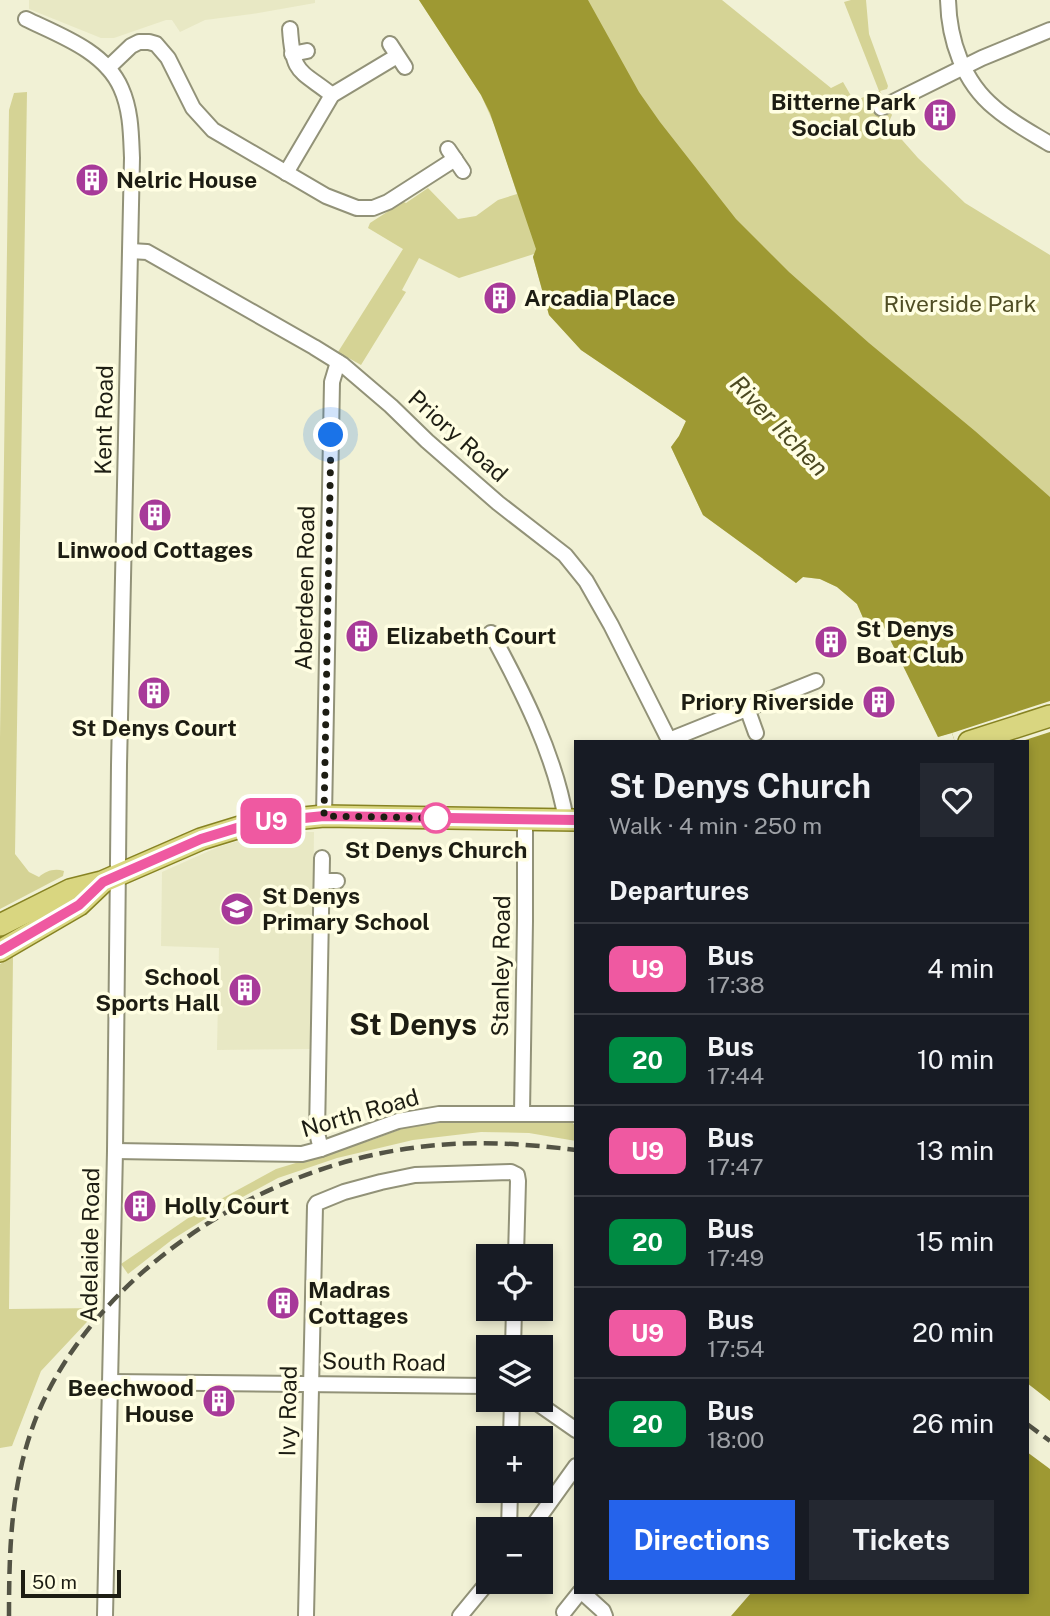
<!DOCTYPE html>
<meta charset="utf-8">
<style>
:root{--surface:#171b24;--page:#242831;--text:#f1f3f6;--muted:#9ea1a6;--line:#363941;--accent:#2563eb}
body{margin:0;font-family:"Public Sans",sans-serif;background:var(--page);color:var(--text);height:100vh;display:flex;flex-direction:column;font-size:26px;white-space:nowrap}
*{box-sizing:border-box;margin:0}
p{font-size:23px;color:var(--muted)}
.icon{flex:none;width:38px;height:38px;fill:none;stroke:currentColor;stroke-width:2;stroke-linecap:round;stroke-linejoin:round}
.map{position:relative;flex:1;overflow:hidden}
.sheet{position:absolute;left:574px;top:740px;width:455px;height:854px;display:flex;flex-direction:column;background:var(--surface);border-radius:0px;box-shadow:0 4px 10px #0003}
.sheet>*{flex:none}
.badge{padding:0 14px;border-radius:10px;font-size:24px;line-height:46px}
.buttons{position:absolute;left:476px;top:1244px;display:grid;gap:14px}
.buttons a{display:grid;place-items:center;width:77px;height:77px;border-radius:0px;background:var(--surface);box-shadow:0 4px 10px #0003;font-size:35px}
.scale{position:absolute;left:21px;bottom:18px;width:100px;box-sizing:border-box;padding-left:7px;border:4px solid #1d1d13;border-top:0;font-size:19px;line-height:24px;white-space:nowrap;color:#1d1d13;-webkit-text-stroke:5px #fffee2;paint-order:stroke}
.you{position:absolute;width:35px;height:35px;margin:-18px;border:5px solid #fff;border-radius:50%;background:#1a73e8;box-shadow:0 0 0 10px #1a73e833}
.map>.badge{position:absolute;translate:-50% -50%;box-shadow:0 0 0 4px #fff}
h2{padding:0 35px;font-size:26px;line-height:63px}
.round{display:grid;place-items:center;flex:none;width:74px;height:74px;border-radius:0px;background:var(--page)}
.summary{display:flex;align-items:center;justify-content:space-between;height:119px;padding:0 35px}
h1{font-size:33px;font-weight:700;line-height:52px}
.button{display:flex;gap:14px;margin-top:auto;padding:14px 35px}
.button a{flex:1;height:80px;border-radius:0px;background:var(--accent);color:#fff;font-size:28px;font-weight:700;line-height:80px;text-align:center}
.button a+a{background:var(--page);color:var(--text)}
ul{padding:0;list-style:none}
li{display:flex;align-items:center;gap:21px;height:91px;padding:0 35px;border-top:2px solid var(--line)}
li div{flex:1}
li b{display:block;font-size:26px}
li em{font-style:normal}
li .badge{min-width:77px;font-weight:700;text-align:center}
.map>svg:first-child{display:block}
.built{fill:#e8e8c4}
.green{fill:#d5d395}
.water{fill:#9e9933}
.pier{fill:#f1f1d5}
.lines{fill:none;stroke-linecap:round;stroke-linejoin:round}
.street-casing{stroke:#929278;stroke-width:18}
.primary-casing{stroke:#878323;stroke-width:24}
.street{stroke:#fff;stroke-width:14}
.primary{stroke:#d9d680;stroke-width:21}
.rail{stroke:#535345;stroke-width:4.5;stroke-dasharray:14 7;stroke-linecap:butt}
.line-casing{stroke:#fff;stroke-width:16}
.line{stroke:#ef59a1;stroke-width:10}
.walk{stroke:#1d1d13;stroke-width:7;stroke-dasharray:0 12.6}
.stop-dot{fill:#fff;stroke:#ef59a1;stroke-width:3.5}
.labels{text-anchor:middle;stroke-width:7;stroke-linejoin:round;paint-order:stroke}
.poi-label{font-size:23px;font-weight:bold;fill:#1d1d13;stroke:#fffee2;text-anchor:start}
.park-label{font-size:23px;fill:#4f4d24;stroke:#fffee2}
.street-label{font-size:23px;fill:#1d1d13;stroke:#fffee2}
.stop-label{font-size:23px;font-weight:bold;fill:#1d1d13;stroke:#fffee2}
.water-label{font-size:24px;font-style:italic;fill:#4c4a21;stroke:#fffee2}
.district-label{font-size:30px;font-weight:bold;fill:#1d1d13;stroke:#fffee2}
</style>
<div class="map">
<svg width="1050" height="1616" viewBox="0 0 1050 1616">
<rect width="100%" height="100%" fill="#f1f1d5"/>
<g class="built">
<polygon points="29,0 315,0 315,3 252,14 205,20 180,32 172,20 166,20 114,38 101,38 29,9"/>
<polygon points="280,832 314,832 311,1049 217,1050 219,948 161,946 162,872 218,847 258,835"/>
</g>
<g class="green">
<polygon points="419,0 722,0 831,88 843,82 854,101 879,91 844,2 851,0 866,0 869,34 888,86 887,89 880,91 892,115 888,124 918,158 965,203 1050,255 1050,701 938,737 881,621 867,627 857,604 837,587 820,579 803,577 796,583 703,515 671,447 679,436 686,421 581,350 549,315 533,257 534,254 459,278 419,258 402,290 406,292 361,365 338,352 403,249 368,228 370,223 387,212 400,200 406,203 428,188 458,219 476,216 498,200 517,194 497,131 481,95"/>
<path d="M27 92 15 854 29 872 39 877C46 871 54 868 64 871L63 876 0 909V738L9 110 14 93Z"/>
<polygon points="13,956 9,1309 100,1308 41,1371 12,1446 0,1448 0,964"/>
<polygon points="452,1121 572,1122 576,1127 576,1141 529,1133 481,1132 413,1140 337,1158 278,1178 226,1206 173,1239 128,1274 121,1264 197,1212 276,1169 372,1140 404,1128"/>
</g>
<g class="water">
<polygon points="419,0 588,0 639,92 660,122 736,219 789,272 869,343 975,431 1050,497 1050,1401 1027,1383 1027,742 955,742 952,733 938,737 881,621 867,627 857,604 837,587 820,579 803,577 796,583 703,515 671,447 679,436 686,421 581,350 549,315 533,257 536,249 490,113 481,95"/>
<polygon points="1027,1452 1050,1469 1050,1616 731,1616 751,1593 1027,1592"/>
</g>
<polygon class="pier" points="1050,701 1050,732 1019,742 955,742 952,733"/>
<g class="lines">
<defs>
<g id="street">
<path d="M948 0C949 40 963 82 995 108 1011 122 1032 133 1050 144"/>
<path d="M26 19C59 35 105 51 121 88 131 110 131 134 132 158L119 765 115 1151 105 1616"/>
<path d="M290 29C293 75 299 69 332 95"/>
<polyline points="390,44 405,67"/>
<polyline points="292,54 307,51"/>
<polyline points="108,68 131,46 139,42 149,42 156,44 168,58 193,108 213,130 326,196 357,208 373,208 388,202 455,159"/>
<polyline points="881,108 982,58 1050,30"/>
<polyline points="448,149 463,171"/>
<polyline points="286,173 332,95 397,56"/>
<polyline points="131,251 147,252 314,347 343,365 391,406 427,441 498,503 565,555 586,581 611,625 670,742"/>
<path d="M491 633C522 690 555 755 566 820"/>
<polyline points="747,708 756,733"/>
<polyline points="669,740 816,681"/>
<polyline points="324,816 332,382 338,362"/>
<polyline points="322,881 337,881"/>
<polyline points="522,1113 525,921 525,819"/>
<polyline points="321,1149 317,1133 322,858"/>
<polyline points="115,1151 302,1154 321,1149 398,1121 439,1114 576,1114"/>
<polyline points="513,1348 514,1309"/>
<polyline points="110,1382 488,1386"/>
<polyline points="533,1400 576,1430"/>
<polyline points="511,1438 512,1400"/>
<polyline points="509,1530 510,1491"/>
<polyline points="530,1530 576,1466"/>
<polyline points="582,1592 603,1611 605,1616"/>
<polyline points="564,1612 580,1592"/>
<polyline points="306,1616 315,1206 317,1203 344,1192 381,1182 415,1175 511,1172 517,1175 518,1181 516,1256"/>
<polyline points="460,1616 488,1582"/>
</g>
<g id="primary">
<polyline points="969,742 1050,716"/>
<polyline points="0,925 70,890 102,882 201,839 253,823 324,816 576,820"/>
<polyline points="0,951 79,905 102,883"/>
</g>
</defs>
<use href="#street" class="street-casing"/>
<use href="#primary" class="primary-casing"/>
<use href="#street" class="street"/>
<use href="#primary" class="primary"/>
<g class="rail">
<polyline points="1027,1424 1050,1441"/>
<path d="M9 1616C9 1548 11 1482 36 1418 95 1272 260 1168 412 1148 467 1140 521 1143 576 1150"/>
</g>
</g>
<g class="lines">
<defs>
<polyline id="line" points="0,951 79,905 103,882 201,839 253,823 324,816 576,820"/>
</defs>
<use href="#line" class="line-casing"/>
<use href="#line" class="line"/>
<polyline class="walk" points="331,435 324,816 441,818 436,818"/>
</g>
<defs>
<symbol id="building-disc" viewBox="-11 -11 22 22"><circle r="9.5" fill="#a73a99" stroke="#fffee2"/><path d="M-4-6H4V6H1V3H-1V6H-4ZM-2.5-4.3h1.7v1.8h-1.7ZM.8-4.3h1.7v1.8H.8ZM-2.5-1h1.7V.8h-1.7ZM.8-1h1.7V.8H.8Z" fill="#fff"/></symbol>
<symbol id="school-disc" viewBox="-11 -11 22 22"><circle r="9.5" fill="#a73a99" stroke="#fffee2"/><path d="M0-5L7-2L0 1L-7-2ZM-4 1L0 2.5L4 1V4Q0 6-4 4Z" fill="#fff"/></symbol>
</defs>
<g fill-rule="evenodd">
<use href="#building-disc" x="921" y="96" width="38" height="38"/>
<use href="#building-disc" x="73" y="161" width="38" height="38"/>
<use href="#building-disc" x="481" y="279" width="38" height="38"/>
<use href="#building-disc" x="136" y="496" width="38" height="38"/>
<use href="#building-disc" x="343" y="617" width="38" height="38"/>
<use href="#building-disc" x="812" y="623" width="38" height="38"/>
<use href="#building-disc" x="135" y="674" width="38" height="38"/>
<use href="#building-disc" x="860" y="683" width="38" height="38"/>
<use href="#school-disc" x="218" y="890" width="38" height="38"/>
<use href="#building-disc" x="226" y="971" width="38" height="38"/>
<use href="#building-disc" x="121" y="1187" width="38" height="38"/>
<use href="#building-disc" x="264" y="1284" width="38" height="38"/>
<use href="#building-disc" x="200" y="1382" width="38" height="38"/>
</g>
<circle class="stop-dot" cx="436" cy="818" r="14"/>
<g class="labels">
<g class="poi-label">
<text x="916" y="110" text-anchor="end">Bitterne Park<tspan x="916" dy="26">Social Club</tspan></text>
<text x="116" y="188">Nelric House</text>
<text x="524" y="306">Arcadia Place</text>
<text x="155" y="558" text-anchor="middle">Linwood Cottages</text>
<text x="856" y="637">St Denys<tspan x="856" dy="26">Boat Club</tspan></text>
<text x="386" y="644">Elizabeth Court</text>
<text x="854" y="710" text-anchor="end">Priory Riverside</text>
<text x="154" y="736" text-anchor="middle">St Denys Court</text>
<text x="262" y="904">St Denys<tspan x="262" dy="26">Primary School</tspan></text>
<text x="220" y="985" text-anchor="end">School<tspan x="220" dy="26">Sports Hall</tspan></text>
<text x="164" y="1214">Holly Court</text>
<text x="308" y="1298">Madras<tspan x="308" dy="26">Cottages</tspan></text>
<text x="194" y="1396" text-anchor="end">Beechwood<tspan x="194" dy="26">House</tspan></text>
</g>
<g class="park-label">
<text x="960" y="312">Riverside Park</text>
</g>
<g class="street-label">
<text transform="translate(104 420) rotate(-89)" y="8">Kent Road</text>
<text transform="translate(458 436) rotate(42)" y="8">Priory Road</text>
<text transform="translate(305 588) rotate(-89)" y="8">Aberdeen Road</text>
<text transform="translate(501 966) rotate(-89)" y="8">Stanley Road</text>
<text transform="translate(360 1113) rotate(-16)" y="8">North Road</text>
<text transform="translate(90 1245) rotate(-89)" y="8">Adelaide Road</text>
<text transform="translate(384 1362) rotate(1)" y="8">South Road</text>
<text transform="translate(288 1411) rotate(-89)" y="8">Ivy Road</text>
</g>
<g class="stop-label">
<text x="436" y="858">St Denys Church</text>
</g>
<g class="water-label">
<text transform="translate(779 426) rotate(46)" y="8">River Itchen</text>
</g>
<g class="district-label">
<text x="413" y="1035">St Denys</text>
</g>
</g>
</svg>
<div class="buttons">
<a><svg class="icon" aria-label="locate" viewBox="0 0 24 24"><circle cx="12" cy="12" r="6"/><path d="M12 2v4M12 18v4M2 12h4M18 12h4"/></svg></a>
<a><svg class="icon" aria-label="layers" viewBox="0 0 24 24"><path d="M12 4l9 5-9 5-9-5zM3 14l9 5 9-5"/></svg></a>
<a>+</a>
<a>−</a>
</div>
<div class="scale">50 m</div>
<div class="you" style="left:331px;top:435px"></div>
<b class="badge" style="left:271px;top:821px;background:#ef59a1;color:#fff">U9</b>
<section class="sheet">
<div class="summary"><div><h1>St Denys Church</h1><p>Walk · 4 min · 250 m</p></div><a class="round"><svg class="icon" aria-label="heart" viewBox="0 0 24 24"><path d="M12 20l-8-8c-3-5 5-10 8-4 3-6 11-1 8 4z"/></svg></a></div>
<h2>Departures</h2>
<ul>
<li><span class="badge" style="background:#ef59a1;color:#fff">U9</span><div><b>Bus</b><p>17:38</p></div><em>4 min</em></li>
<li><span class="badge" style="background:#008b43;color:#fff">20</span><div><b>Bus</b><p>17:44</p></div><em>10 min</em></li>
<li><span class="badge" style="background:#ef59a1;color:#fff">U9</span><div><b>Bus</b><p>17:47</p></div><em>13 min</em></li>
<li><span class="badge" style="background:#008b43;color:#fff">20</span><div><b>Bus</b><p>17:49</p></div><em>15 min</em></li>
<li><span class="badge" style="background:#ef59a1;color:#fff">U9</span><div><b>Bus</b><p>17:54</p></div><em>20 min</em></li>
<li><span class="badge" style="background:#008b43;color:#fff">20</span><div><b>Bus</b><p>18:00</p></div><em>26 min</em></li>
</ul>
<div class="button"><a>Directions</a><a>Tickets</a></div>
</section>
</div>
